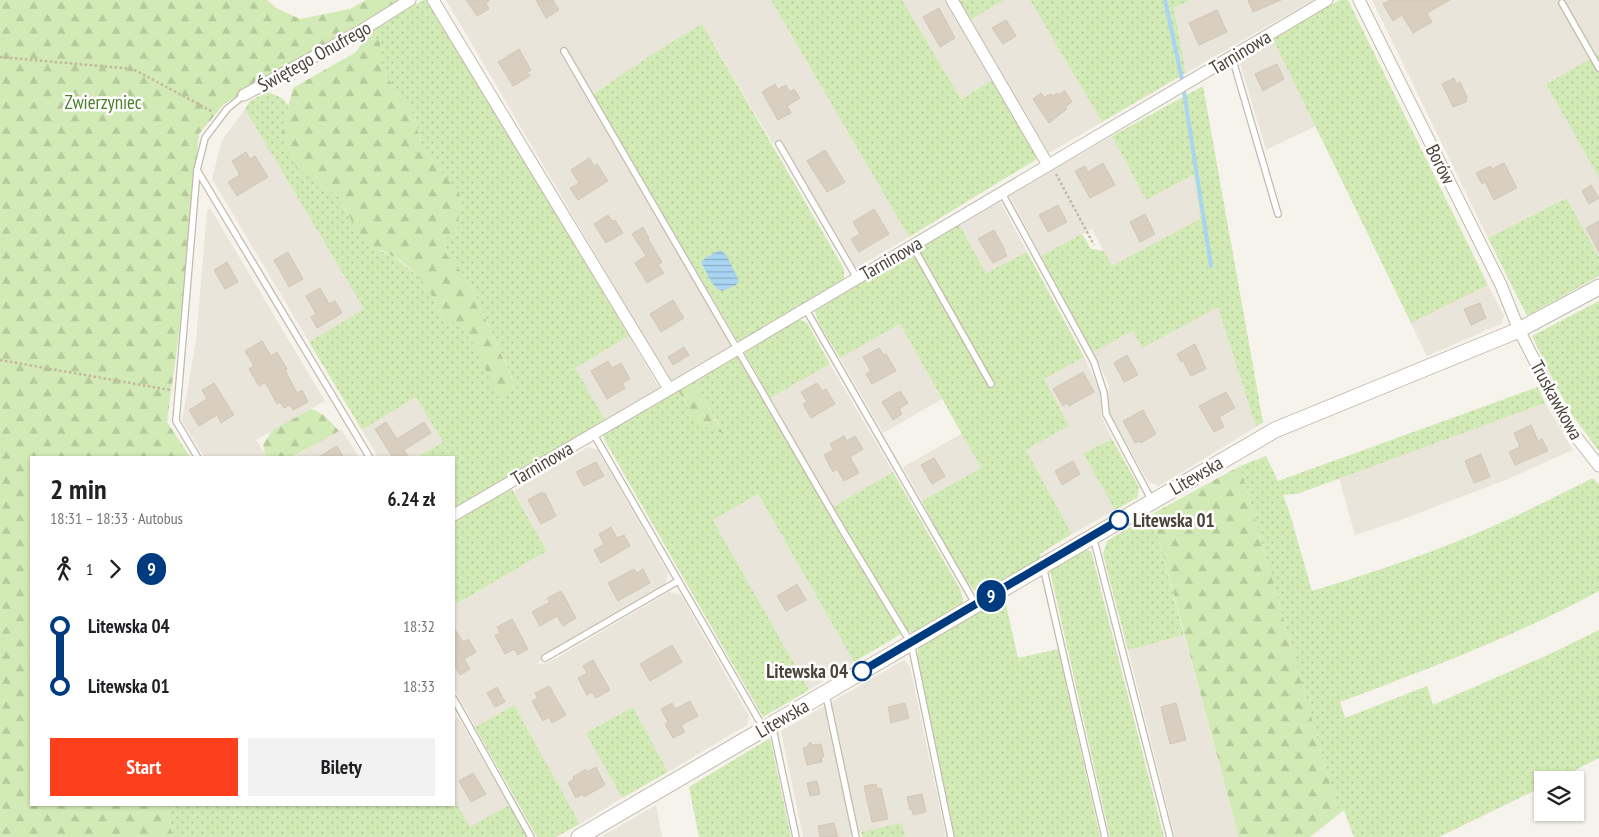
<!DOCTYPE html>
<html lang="pl">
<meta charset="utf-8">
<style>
:root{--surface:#fff;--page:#f2f2f2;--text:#202124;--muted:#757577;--accent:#fc3f1d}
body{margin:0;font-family:"PT Sans Narrow",sans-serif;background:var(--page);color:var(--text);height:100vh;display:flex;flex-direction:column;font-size:19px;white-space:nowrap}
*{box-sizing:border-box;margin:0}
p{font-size:16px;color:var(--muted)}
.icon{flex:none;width:28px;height:28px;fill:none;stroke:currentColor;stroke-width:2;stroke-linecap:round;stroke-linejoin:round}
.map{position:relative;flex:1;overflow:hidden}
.sheet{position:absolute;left:30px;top:456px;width:425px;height:350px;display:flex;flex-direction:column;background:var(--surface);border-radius:0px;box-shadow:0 1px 4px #0004}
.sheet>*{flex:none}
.badge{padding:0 10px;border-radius:16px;font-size:18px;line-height:32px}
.tools{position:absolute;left:1534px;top:771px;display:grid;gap:10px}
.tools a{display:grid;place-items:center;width:50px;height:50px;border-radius:0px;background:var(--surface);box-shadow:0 1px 4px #0004;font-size:25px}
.map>.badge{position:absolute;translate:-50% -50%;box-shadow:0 0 0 2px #fff}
.legs{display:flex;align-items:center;gap:8px;height:55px;padding:0 20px;font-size:16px}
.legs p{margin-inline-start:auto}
.headline{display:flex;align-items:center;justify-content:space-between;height:85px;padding:0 20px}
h1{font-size:28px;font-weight:700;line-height:38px}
.button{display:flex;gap:10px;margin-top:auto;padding:10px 20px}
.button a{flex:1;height:58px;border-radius:0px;background:var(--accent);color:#fff;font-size:20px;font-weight:700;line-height:58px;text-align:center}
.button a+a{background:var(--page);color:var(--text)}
ul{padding:0 20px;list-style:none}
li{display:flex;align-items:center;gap:18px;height:60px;font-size:19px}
li i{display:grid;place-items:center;width:8px;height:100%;margin:0 6px;background:currentColor}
li i::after{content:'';width:12px;height:12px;margin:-6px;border:4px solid;border-radius:50%;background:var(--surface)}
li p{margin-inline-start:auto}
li:first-child i{background:linear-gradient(#0000 50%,currentColor 0)}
li:last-child i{background:linear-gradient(currentColor 50%,#0000 0)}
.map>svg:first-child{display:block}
.residential{fill:#eae5da}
.green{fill:url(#green-dots)}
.forest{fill:url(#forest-firs)}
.water{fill:url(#water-rules)}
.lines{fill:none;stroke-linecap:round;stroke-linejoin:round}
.stream{stroke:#a9d4f2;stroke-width:4}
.building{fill:#d8cfc1;stroke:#d3c7b4}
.service-casing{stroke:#c2bbae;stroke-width:8}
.minor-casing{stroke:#c2bbae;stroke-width:13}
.tertiary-casing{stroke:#c2bbae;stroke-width:17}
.path{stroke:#c4b79f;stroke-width:2.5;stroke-dasharray:2.5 2.5;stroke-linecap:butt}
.service{stroke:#fff;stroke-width:5.5}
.minor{stroke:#fff;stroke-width:11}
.tertiary{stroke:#fff;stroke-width:15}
.line-1-casing{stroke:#fff;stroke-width:11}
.line-1{stroke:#003b80;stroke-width:8}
.stop-1-dot{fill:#fff;stroke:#003b80;stroke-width:2.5}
.labels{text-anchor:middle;stroke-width:5;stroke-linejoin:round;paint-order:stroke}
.street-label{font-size:19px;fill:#4b4439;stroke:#fff}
.park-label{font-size:19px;fill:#4a7f2a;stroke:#fff}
.stop-label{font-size:19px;font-weight:bold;fill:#4b4439;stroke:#fff;text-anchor:start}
</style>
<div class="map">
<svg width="1599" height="837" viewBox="0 0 1599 837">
<defs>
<pattern id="green-dots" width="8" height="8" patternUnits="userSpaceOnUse" patternTransform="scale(1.25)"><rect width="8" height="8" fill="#d2eab5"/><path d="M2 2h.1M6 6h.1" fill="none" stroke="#b6ca9c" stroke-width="1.8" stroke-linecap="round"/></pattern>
<pattern id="forest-firs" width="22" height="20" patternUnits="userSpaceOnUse" patternTransform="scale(1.25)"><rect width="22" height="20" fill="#d2eab5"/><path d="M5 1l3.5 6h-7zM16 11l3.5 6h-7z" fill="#b6ca9c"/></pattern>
<pattern id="water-rules" width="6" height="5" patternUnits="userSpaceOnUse" patternTransform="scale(1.25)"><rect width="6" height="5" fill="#a9d4f2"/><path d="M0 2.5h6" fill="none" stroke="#8caec5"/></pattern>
</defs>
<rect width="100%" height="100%" fill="#f6f3ec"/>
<g class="residential">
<polygon points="446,0 771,0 909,237 856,268 781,140 773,144 702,24 587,97 734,346 675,381 670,381"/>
<polygon points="902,0 946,0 994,80 961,99"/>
<polygon points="1004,0 1030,0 1102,122 1049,153 969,20"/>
<polygon points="1191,0 1313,0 1186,73 1174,8"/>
<polygon points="1372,0 1599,0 1599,54 1546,84 1599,178 1599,257 1565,198 1488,238"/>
<polygon points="1272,37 1316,126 1266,150 1239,60 1241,55"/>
<polygon points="245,109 364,309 309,342 212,179 222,140"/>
<polygon points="1112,136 1146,200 1193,175 1196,184 1200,219 1112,267 1092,229 1041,256 1009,195"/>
<polygon points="1000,201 1027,252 986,273 959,224"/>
<polygon points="210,208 325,401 256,440 267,457 204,457 182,421 196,340 207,211"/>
<polygon points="1488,285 1504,316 1501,324 1427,356 1411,323"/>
<polygon points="1218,306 1256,427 1159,486 1148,482 1111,416 1108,406 1109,387 1106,378 1093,352 1133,331 1142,348"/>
<polygon points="900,324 942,399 883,433 840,358"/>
<polygon points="629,336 661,391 611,420 605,419 574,368"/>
<polygon points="1084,357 1100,391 1101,415 1112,439 1083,453 1115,510 1072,534 1026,450 1069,426 1043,379"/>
<polygon points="830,364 893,472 833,507 770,398"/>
<polygon points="416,397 443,442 417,457 378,457 362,430"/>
<polygon points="1545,403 1573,450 1508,479 1398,521 1355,535 1339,478"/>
<polygon points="341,429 359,457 292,458"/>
<polygon points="963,433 982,468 922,501 903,467"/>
<polygon points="588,447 598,450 668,573 665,584 543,655 538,664 548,663 669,592 681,595 749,716 747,725 668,772 633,707 587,733 622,798 580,824 514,705 475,727 454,688 454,597 458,604 547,551 514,491"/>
<polygon points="758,494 854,662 809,690 713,520"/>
<polygon points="1184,635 1239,837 1175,837 1128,650"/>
<polygon points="904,660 910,667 946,837 905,837 902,824 850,834 850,837 803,837 781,731"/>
<polygon points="458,717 509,805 470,828 454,799 454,720"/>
<polygon points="656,805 662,837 603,837 604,835"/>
</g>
<g class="green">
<polygon points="423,0 430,0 629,336 575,368 604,418 608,419 454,509 454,458 417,457 443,442 416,397 362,430 309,342 364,309 245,109 250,101 268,92 282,98 289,106 281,136 320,186 339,196 347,213 358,229 382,252 392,255 420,278 431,292 444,323 456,322 470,337 487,371 514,382 468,280 446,254 443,241 457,229 462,200 458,190 450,182 421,147 415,117 380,67 380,41 366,37 363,34"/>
<polygon points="771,0 902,0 961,99 993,80 946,0 1004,0 970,20 1037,159 909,237"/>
<polygon points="1030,0 1191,0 1174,8 1186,73 1102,122"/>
<polygon points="1340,0 1348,0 1488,285 1411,323 1272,37"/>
<polygon points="702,24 844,269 844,280 742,341 737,340 593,94 656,52"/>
<polygon points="1599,54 1599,178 1546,84"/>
<polygon points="1203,86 1263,422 1256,427 1218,307 1142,348 1133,331 1093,352 1041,256 1082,234 1091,249 1104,251 1112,266 1200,219 1196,184 1193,175 1146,200 1112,136"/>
<polygon points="1566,198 1599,257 1599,276 1527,316 1488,238"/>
<path d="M959 224 986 273 1027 252 1084 357 1044 379 1069 426 1026 450 1072 534 1040 554 1041 558 979 594C966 589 931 518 922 501L981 468 900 324 840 358 819 324 815 311Z"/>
<polygon points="1599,301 1599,451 1573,416 1554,382 1532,336"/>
<polygon points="795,320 801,320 807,323 830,364 770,398 743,350"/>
<polygon points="737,353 901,634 854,662 758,494 713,520 809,690 763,717 604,439 603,434 678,390 690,411 723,432 693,379"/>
<path d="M1538 387 1545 403 1297 494 1283 495 1290 514 1312 591C1378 571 1444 549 1507 520 1536 507 1564 492 1593 478L1599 485V591C1516 636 1428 669 1340 702L1345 718 1427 686 1433 705 1550 654 1599 630V758L1556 780H1542V787L1439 837H1354L1344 810 1339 814 1240 466 1266 456 1278 481Z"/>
<polygon points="1112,439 1139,487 1137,498 1115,510 1083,453"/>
<polygon points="893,472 960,589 963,599 962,605 914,633 906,631 833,507"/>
<polygon points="511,487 547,551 457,604 454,597 454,520"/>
<polygon points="1152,514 1184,635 1128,650 1103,554 1107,541"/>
<polygon points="1085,549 1091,551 1164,837 1110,837 1050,571"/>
<polygon points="1004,596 1018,658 1058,649 1100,837 955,837 917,654 919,647"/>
<polygon points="514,705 580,824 556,837 537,837 475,727"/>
<polygon points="633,707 668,772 622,798 586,733"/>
<polygon points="770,738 791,837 699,837 689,787"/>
<polygon points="454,799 470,827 509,805 527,837 172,837 167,805 454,805"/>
<polygon points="902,823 905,837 862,837 861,832"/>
</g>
<g class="forest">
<polygon points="0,0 267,0 276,8 300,19 350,9 366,0 402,0 224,104 199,134 180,326 167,422 190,457 31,458 31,805 167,805 172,837 0,837"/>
<path d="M366 37 380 41V67L415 117 421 147 450 182 458 190 462 200 457 229 443 241 446 254 468 280 514 383 503 400 499 398 470 337 456 322 444 323C438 308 432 292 421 280 413 271 402 260 391 255 384 251 377 249 371 244 356 232 347 213 339 196L320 186 297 169 281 136 293 88 356 52Z"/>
<path d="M693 379 723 433C696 426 691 413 678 390Z"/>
<path d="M311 409C324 413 330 421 339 431L292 457H268L265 454 263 444 273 430Z"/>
<polygon points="1240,466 1339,814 1310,837 1239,837 1152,514"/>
</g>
<path class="water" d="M720 250 727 256 739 281 736 285 722 291C711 287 707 272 701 262L707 257Z"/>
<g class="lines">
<g class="stream">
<polyline points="1165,0 1182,79"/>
<polyline points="1184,92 1211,266"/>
</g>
</g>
<g class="building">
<polygon points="466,0 490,0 486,3 489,9 477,16"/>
<polygon points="536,0 553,0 559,10 546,18"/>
<polygon points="1248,0 1281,0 1253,12"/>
<polygon points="1390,0 1450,0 1427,13 1432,22 1413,33 1402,15 1393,21 1383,4"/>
<polygon points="939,8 955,38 940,47 923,17"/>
<polygon points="1217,10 1227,32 1199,45 1189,23"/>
<polygon points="1006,20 1016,36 1003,44 992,28"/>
<polygon points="519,49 531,70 527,72 530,76 513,86 498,62"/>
<polygon points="1277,64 1284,79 1263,91 1255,74"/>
<polygon points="1454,78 1457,84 1460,82 1467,97 1466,102 1453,107 1442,84"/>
<polygon points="775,84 778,89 786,85 790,92 794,89 800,98 787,106 791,113 778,120 762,92"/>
<polygon points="1065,91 1072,102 1065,107 1067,109 1049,123 1033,99 1041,93 1044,97 1051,94 1053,96 1057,93 1058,95"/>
<polygon points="825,150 845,182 827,192 807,161"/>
<polygon points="246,152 250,159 255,156 268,177 237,196 228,182 240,175 232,161"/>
<polygon points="589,158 594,166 597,164 608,181 578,200 570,188 579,183 571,170"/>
<polygon points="1103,163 1115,185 1090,198 1075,171 1085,166 1088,172"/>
<polygon points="1504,163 1517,188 1494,200 1485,182 1482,184 1476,173 1491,166 1492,169"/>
<polygon points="1591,185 1599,198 1589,204 1582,191"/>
<polygon points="1058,205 1067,222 1048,232 1039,215"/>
<polygon points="874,209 889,234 859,252 851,239 860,234 853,222"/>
<polygon points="1145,214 1155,234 1140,242 1130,222"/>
<polygon points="608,215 612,221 615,220 623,233 606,243 594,224"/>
<polygon points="1599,221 1599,252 1586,228"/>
<polygon points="643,227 649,238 648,239 662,262 658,265 664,273 647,283 635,263 646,256 632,234"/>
<polygon points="994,230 1005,250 1004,250 1007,256 993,263 978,239"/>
<polygon points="288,252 303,279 289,287 274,260"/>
<polygon points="227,262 238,282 225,289 214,270"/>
<polygon points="320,288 329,304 335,301 342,313 317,328 311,317 316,314 306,296"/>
<polygon points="673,300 684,318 661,332 650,314"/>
<polygon points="1480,303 1486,318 1471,325 1464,309"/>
<polygon points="262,341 271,356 277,352 287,369 285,370 297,393 302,390 308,402 293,410 290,405 284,408 280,402 277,404 265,382 259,386 249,369 254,366 245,351"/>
<polygon points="1195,344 1206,369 1191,376 1183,361 1181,362 1177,354"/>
<polygon points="684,347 689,355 673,365 668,357"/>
<polygon points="879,348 884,355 886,354 896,371 872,384 866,374 871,371 863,357"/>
<polygon points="1127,355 1138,375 1124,382 1114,363"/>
<polygon points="608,361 612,368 621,363 630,379 622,383 625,388 607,399 591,371"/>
<polygon points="1083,372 1094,392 1069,406 1067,403 1063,406 1053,389"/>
<polygon points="214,383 234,415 221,423 217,415 199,426 189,410 207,399 202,390"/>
<polygon points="817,383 822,391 826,389 835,404 811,418 803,404 807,402 801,392"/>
<polygon points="900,391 908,403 899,409 902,414 893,420 882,402"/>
<polygon points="1226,392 1235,408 1219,417 1224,427 1214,432 1199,406"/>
<polygon points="1143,410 1156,434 1141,443 1140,441 1135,443 1123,421"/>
<polygon points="386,422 397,439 424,422 431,433 404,450 409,458 393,458 375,429"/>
<polygon points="1531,425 1538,441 1542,439 1548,451 1515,465 1509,452 1520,447 1514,433"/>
<polygon points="844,436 847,441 855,436 863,449 850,457 859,473 844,481 837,469 833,472 824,455 833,450 830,444"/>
<polygon points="337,446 344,458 317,458"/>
<polygon points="1481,454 1490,477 1474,483 1465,461"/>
<polygon points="934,458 945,476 932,484 921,465"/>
<polygon points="1073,461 1080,474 1062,485 1055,471"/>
<polygon points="596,462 604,476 584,486 576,472"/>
<polygon points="542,492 543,494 545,493 556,516 541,524 528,500"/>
<polygon points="611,527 617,538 624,535 630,546 601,563 594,550 604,544 599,534"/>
<polygon points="634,569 637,573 643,569 650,583 618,601 608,583"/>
<polygon points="797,584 806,600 786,611 777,596"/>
<polygon points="561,591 576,618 563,626 557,616 540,626 532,612 550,602 547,598"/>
<polygon points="512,619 528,649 518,655 514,649 505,654 495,636 500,633 497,627"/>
<polygon points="454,628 463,642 468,639 476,652 464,659 470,669 460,675 454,665"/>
<polygon points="672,645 682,662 650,681 640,664"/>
<polygon points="593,660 610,690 596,698 592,692 587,695 578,678 587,673 583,666"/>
<polygon points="549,686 566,715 552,723 549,717 543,721 532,701 538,698 535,693"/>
<polygon points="497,687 505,702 495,707 487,693"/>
<polygon points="690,701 698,716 681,725 685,732 673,738 665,724 668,722 661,709 672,703 675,709"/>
<polygon points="905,703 909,718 891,723 888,707"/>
<polygon points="1176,703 1186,740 1170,744 1161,707"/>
<polygon points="810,742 813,745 821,744 824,757 821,757 822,762 807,765 803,748 807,747"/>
<polygon points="596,767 605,785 584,797 583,794 576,798 568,783 574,779 573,777 586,769 587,772"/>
<polygon points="473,773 486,794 471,802 459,781"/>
<polygon points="817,781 820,794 810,796 807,783"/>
<polygon points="876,784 877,789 881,788 888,819 872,822 864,786"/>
<polygon points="922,794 926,812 913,815 912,809 910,810 907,797"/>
<polygon points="834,823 838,837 820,837 818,826"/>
</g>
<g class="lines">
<defs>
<g id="service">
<polyline points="1562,3 1599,68"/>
<polyline points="564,51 843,531 911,643 951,837"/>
<polyline points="1232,57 1278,214"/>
<polyline points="779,144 857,278"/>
<polyline points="197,170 370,458"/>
<polyline points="1002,193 1094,362 1104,393 1106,414 1152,501"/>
<polyline points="912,245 991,384"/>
<polyline points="805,308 976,605"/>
<polyline points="593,433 764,729"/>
<polyline points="198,458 176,421 197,170 205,138 227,109 244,95"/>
<polyline points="1093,536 1170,837"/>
<polyline points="1043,566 1105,837"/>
<polyline points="545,658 678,581"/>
<polyline points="826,695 856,837"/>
<polyline points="454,699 531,837"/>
<polyline points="772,724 796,837"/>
</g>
<g id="minor">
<polyline points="433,0 669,389"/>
<polyline points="952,0 1048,165"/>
<polyline points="1359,0 1501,285 1519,330 1567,425 1599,466"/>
<polyline points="244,95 359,32 410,0"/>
<polyline points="454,515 694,375 1327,0"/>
</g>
<polyline id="tertiary" points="579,837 1275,430 1519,330 1599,287"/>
</defs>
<use href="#service" class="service-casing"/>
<use href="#minor" class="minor-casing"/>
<use href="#tertiary" class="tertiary-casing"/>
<g class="path">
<polyline points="0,57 133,69 213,112"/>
<polyline points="1056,174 1094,245"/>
<polyline points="0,360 170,390"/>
</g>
<use href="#service" class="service"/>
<use href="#minor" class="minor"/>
<use href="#tertiary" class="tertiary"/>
</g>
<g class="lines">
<defs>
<polyline id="line-1" points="862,671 1119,520"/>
</defs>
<use href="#line-1" class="line-1-casing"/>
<use href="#line-1" class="line-1"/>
</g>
<g class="stop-1-dot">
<circle cx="1119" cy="520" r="9"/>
<circle cx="862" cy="671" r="9"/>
</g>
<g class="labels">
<g class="street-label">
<text transform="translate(1240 52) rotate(-31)" y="7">Tarninowa</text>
<text transform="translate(314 56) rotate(-29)" y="7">Świętego Onufrego</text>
<text transform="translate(1441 164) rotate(63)" y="7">Borów</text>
<text transform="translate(891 258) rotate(-30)" y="7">Tarninowa</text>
<text transform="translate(1557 400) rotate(61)" y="7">Truskawkowa</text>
<text transform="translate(542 463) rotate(-30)" y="7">Tarninowa</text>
<text transform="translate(1196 475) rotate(-30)" y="7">Litewska</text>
<text transform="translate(782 718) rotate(-30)" y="7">Litewska</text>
</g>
<g class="park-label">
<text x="103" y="109">Zwierzyniec</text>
</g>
<g class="stop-label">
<text x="1133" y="527">Litewska 01</text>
<text x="848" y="678" text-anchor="end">Litewska 04</text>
</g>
</g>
</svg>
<div class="tools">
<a><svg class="icon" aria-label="layers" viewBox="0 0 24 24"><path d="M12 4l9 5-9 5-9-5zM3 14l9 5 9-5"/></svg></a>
</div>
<b class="badge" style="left:991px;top:596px;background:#003b80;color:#fff">9</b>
<section class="sheet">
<div class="headline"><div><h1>2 min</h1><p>18:31 – 18:33 · Autobus</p></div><b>6.24 zł</b></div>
<div class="legs"><svg class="icon" aria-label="walk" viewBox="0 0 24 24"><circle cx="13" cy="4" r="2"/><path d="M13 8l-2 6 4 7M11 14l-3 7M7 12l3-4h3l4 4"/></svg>1<svg class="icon" aria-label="forward" viewBox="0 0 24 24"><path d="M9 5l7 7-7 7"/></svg><b class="badge" style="background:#003b80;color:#fff">9</b></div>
<ul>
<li><i style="color:#003b80"></i><b>Litewska 04</b><p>18:32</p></li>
<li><i style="color:#003b80"></i><b>Litewska 01</b><p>18:33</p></li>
</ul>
<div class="button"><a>Start</a><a>Bilety</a></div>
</section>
</div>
